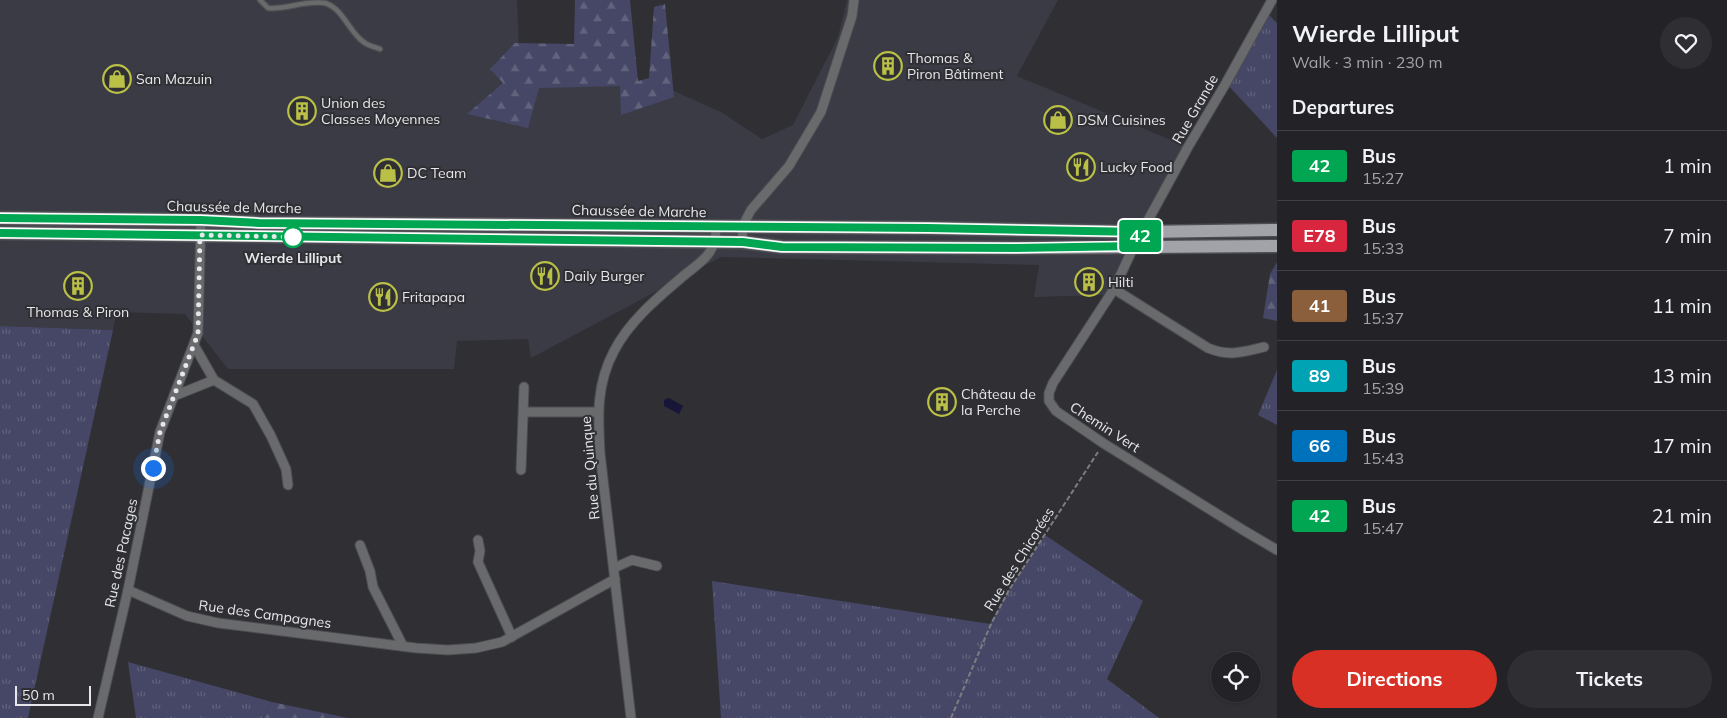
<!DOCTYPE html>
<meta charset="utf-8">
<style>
:root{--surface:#232327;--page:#2f2f33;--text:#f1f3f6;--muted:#a3a4a7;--line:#404044;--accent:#d93025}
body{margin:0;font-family:Mulish,sans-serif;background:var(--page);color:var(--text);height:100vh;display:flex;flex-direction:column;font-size:19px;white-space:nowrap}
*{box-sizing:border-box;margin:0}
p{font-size:16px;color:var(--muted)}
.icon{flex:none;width:28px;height:28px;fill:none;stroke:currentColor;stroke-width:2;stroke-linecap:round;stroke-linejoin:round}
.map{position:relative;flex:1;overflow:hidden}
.panel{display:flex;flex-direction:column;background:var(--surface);width:450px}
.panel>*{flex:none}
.badge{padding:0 10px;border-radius:4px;font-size:18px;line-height:32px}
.controls{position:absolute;left:1211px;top:652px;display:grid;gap:10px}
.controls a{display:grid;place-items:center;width:50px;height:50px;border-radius:50%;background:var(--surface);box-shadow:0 1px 4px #0004,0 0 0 1px var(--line);font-size:25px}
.scale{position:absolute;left:15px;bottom:12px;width:76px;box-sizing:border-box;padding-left:5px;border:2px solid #e6e7ea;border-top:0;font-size:14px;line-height:18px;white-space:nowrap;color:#e6e7ea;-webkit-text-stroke:4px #2f2f34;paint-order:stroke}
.you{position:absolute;width:25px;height:25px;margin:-12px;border:4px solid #fff;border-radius:50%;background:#1a73e8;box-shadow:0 0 0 8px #1a73e833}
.map>.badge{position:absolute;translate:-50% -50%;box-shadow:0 0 0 2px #fff}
h2{padding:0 15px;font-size:19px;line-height:45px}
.round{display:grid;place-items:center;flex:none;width:52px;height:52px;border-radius:26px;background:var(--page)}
.headline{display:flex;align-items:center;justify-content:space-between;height:85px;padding:0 15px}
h1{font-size:24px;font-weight:700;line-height:38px}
.button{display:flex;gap:10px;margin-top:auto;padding:10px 15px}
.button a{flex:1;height:58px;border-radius:30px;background:var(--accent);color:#fff;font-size:20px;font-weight:700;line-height:58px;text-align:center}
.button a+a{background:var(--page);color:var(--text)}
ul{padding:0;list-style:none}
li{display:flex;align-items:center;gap:15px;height:70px;padding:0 15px;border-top:1px solid var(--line)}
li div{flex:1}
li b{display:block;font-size:19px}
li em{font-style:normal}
li .badge{min-width:55px;font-weight:700;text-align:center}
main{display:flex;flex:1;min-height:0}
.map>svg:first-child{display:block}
.built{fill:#3a3b45}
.grass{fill:url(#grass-tufts)}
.forest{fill:url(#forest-firs)}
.water{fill:#171538}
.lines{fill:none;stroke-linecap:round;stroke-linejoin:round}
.service-casing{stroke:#4c4c51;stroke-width:7}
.minor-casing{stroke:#4c4c51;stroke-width:11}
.primary-casing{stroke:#4c4c51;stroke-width:15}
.path{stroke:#7c7d81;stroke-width:2;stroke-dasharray:5 2.5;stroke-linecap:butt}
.service{stroke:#696a6c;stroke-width:4.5}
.minor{stroke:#696a6c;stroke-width:9}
.primary{stroke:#a2a3a8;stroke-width:12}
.line-casing{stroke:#fff;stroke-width:11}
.line{stroke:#00a651;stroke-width:8}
.walk{stroke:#e6e7ea;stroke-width:5;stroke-dasharray:0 9}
.stop-dot{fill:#fff;stroke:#00a651;stroke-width:2.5}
.labels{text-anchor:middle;stroke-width:4;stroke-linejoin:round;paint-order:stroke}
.poi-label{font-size:14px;fill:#e6e7ea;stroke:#2f2f34;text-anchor:start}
.street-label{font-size:14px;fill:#e6e7ea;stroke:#2f2f34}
.stop-label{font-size:14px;font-weight:bold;fill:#e6e7ea;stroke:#2f2f34}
</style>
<main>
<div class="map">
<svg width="1277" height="718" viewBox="0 0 1277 718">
<defs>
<pattern id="grass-tufts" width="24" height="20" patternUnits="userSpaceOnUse" patternTransform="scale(1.25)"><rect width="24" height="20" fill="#464766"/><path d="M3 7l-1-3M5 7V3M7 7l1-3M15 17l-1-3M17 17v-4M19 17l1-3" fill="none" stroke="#61627c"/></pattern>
<pattern id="forest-firs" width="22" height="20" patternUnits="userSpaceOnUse" patternTransform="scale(1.25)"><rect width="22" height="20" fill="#464766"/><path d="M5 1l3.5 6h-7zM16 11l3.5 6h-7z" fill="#61627c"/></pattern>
</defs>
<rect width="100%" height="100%" fill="#2f2f34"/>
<polygon class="built" points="0,0 517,0 520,73 620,86 674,91 721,112 762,139 793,125 838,37 847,0 1058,0 1017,76 1188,147 1106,295 1034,297 1039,265 721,257 531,358 528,339 457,341 454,369 228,369 185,314 117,312 113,330 0,326"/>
<g class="grass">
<polygon points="1265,11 1277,23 1277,138 1226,83"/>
<polygon points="0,326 113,330 28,718 0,718"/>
<polygon points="1277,370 1277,425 1258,415"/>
<polygon points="1045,535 1143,601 1107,679 1159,718 721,718 712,581 990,624 1009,590"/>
<polygon points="128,662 272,702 263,718 136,718"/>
</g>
<g class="forest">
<polygon points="575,0 630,0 638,81 649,78 654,7 665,4 674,97 621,115 620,86 539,88 528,128 467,114 503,83 490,69 515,43 574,44"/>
<polygon points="1277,262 1277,321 1263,318 1270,274"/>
<polygon points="272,702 348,718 263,718"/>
</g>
<polygon class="water" points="669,398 683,406 679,414 664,406 664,400"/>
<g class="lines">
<defs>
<path id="service" d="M260 0 268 8C286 10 304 0 325 3 344 9 349 33 365 43 369 46 375 47 380 49"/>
<g id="minor">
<polyline points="1272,0 1226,83 1188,147 1134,246 1114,289 1053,383 1049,393 1049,401 1056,411 1103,443 1243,530 1277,550"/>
<polyline points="743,242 742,227 751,210 789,166 821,112 852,16 854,0"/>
<path d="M1114 289 1208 348C1230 357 1242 352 1264 347"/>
<polyline points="194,345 214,380 253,404 271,436 286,469 288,485"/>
<polyline points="174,396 214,380"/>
<polyline points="524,412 598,412"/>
<polyline points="521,470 524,387"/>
<polyline points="478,540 480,551 478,562 512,637"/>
<polyline points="360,545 370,571 373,587 403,646"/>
<polyline points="614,568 632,560 657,566"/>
<polyline points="128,590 187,616 218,623 416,648 448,650 476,648 502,642 615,579"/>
<polyline points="98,718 128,590 160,432 198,333 201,220"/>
<path d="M631 718 600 453C598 416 596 385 614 351 629 322 656 299 681 278 690 270 703 262 709 253 715 244 716 237 716 227"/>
</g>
<g id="primary">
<polyline points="0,218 201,220 259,223 929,228 1143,232 1277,230"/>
<polyline points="0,233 743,242 782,247 1015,248 1277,246"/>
</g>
</defs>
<use href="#service" class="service-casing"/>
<use href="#minor" class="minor-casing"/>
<use href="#primary" class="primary-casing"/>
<polyline class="path" points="951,718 991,624 1009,590 1098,452"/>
<use href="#service" class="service"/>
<use href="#minor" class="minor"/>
<use href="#primary" class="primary"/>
</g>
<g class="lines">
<defs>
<polyline id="line" points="0,218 201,220 259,223 928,228 1142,232 1134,246 1015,248 782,247 743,242 0,233"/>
</defs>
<use href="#line" class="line-casing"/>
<use href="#line" class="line"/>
<polyline class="walk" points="153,468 160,432 198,334 200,235 299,237 293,237"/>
</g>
<defs>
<symbol id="building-ring" viewBox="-11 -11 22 22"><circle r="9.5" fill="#2f2f34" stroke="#bac046" stroke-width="1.5"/><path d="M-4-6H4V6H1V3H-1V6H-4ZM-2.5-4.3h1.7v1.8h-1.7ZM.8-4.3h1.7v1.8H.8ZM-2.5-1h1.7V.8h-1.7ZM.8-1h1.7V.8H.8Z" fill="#bac046"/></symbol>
<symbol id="shop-ring" viewBox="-11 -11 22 22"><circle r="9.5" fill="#2f2f34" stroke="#bac046" stroke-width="1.5"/><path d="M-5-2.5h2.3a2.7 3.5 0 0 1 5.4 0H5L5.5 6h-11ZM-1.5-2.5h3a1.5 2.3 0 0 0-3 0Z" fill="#bac046"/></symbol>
<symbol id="restaurant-ring" viewBox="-11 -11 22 22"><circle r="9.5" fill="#2f2f34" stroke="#bac046" stroke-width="1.5"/><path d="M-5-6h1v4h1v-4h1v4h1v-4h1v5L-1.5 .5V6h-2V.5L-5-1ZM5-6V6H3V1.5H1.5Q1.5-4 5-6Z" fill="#bac046"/></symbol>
</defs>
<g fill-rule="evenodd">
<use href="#building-ring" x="872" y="50" width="32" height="32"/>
<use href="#shop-ring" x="101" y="63" width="32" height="32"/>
<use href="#building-ring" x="286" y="95" width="32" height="32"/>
<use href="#shop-ring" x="1042" y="104" width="32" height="32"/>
<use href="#restaurant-ring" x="1065" y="151" width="32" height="32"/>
<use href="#shop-ring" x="372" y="157" width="32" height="32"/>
<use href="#restaurant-ring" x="529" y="260" width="32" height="32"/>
<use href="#building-ring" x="1073" y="266" width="32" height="32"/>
<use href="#building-ring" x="62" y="270" width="32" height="32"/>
<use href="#restaurant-ring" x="367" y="281" width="32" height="32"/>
<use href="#building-ring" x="926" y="386" width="32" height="32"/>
</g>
<circle class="stop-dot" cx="293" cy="237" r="10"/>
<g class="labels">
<g class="poi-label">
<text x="907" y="63">Thomas &amp;<tspan x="907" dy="16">Piron Bâtiment</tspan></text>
<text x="136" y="84">San Mazuin</text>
<text x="321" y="108">Union des<tspan x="321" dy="16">Classes Moyennes</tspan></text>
<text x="1077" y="125">DSM Cuisines</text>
<text x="1100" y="172">Lucky Food</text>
<text x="407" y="178">DC Team</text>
<text x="564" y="281">Daily Burger</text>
<text x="1108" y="287">Hilti</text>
<text x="402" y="302">Fritapapa</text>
<text x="78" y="317" text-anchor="middle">Thomas &amp; Piron</text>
<text x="961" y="399">Château de<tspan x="961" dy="16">la Perche</tspan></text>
</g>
<g class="street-label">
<text transform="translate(1195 109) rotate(-60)" y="5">Rue Grande</text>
<text transform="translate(234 207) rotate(1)" y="5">Chaussée de Marche</text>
<text transform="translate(639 211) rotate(1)" y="5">Chaussée de Marche</text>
<text transform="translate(1105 427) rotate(33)" y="5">Chemin Vert</text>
<text transform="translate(590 468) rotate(-95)" y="5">Rue du Quinque</text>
<text transform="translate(121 553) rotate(-78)" y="5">Rue des Pacages</text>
<text transform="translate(1019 559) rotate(-58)" y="5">Rue des Chicorées</text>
<text transform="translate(265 614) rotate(8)" y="5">Rue des Campagnes</text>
</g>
<g class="stop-label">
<text x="293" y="263">Wierde Lilliput</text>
</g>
</g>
</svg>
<div class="controls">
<a><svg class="icon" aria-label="locate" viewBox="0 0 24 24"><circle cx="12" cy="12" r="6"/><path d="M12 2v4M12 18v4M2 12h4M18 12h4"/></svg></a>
</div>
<div class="scale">50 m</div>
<div class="you" style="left:153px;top:468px"></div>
<b class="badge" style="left:1140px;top:236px;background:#00a651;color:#fff">42</b>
</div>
<section class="panel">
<div class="headline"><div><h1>Wierde Lilliput</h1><p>Walk · 3 min · 230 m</p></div><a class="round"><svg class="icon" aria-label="heart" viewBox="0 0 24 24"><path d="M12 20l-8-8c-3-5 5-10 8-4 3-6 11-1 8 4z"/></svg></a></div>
<h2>Departures</h2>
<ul>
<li><span class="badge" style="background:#00a651;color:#fff">42</span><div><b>Bus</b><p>15:27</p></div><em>1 min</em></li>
<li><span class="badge" style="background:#d7263d;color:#fff">E78</span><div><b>Bus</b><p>15:33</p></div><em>7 min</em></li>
<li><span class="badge" style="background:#8b5e3c;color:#fff">41</span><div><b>Bus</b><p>15:37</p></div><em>11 min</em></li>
<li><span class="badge" style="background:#00a3b4;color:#fff">89</span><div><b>Bus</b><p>15:39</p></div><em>13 min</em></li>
<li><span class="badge" style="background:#0072bc;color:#fff">66</span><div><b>Bus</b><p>15:43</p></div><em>17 min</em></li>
<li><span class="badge" style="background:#00a651;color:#fff">42</span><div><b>Bus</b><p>15:47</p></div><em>21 min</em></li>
</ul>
<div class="button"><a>Directions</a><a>Tickets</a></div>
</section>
</main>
